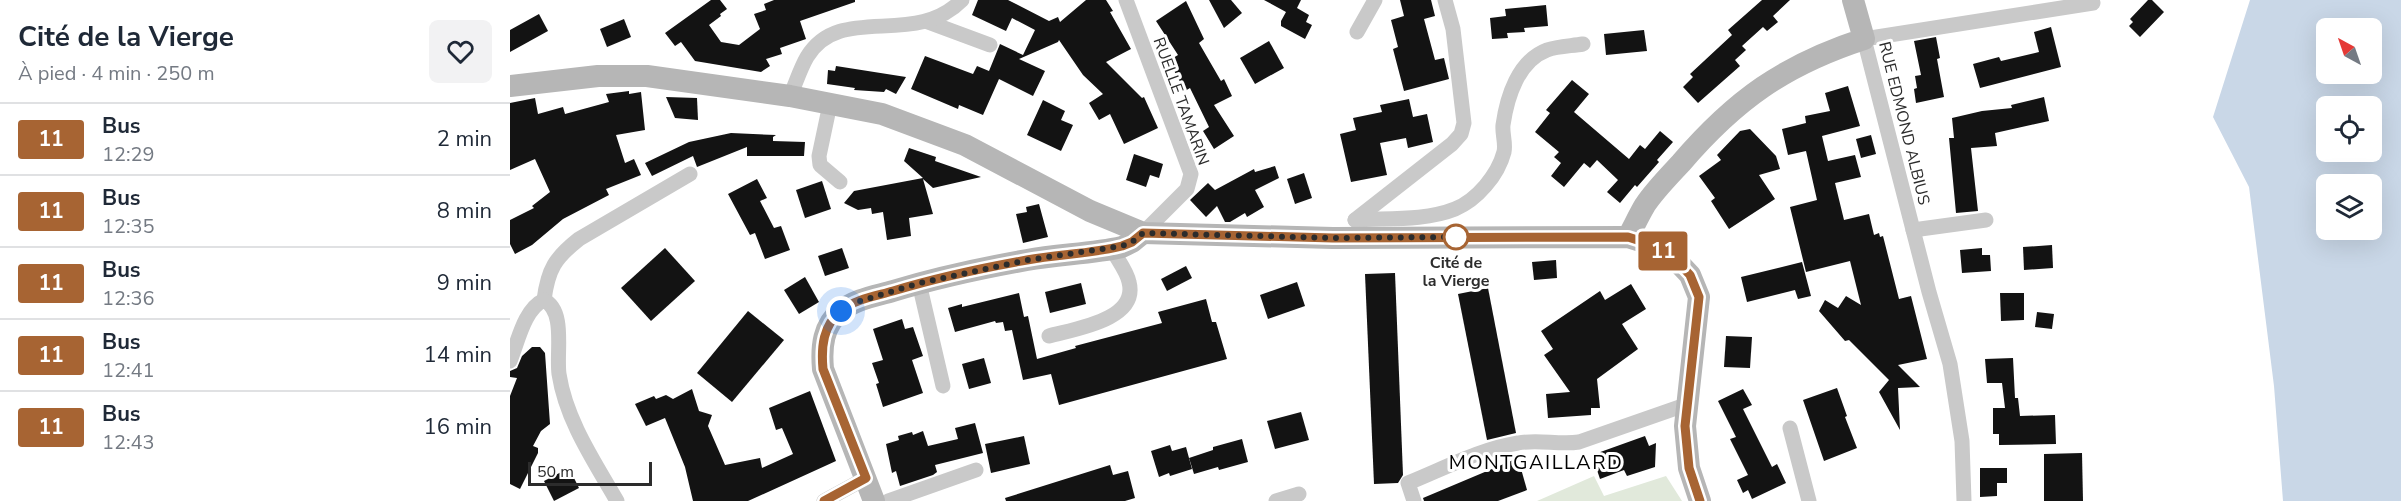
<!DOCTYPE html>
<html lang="fr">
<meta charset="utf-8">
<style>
:root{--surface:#fff;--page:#f2f2f3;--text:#1f2937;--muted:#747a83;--line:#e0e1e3}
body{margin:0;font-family:"Nunito Sans",sans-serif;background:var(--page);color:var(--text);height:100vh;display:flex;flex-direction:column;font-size:22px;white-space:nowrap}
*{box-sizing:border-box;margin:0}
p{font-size:20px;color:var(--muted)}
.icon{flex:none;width:33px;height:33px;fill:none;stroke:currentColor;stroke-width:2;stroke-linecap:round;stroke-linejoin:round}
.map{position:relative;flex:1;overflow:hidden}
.details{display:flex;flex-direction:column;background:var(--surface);width:510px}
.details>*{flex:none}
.badge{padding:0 12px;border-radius:4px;font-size:21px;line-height:39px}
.needle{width:39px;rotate:320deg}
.controls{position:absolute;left:1806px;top:18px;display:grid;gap:12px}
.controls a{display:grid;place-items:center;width:66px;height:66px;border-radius:9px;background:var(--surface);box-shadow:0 6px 24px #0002;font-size:30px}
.scale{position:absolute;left:18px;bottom:15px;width:124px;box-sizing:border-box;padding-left:6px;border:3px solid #2c2c2c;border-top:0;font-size:16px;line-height:21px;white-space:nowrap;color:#2c2c2c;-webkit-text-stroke:4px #fff;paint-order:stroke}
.you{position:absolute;width:30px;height:30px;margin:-15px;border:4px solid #fff;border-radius:50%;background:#1a73e8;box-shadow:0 0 0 9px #1a73e833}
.map>.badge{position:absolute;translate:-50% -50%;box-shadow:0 0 0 3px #fff}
.round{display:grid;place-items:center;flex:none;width:63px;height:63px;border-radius:9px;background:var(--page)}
.head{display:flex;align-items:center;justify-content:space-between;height:102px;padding:0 18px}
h1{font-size:28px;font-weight:700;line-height:45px}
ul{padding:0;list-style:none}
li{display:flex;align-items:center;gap:18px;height:72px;padding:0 18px;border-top:2px solid var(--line)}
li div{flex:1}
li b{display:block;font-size:22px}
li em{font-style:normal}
li .badge{min-width:66px;font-weight:700;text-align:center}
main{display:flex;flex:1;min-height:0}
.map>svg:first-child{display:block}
.green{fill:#e1e9db}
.water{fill:#c9d7e7;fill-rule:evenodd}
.building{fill:#131313}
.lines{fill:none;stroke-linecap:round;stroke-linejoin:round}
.street{stroke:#c9c9c9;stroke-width:15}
.secondary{stroke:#b6b6b6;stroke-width:22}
.line-casing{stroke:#fff;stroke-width:14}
.line{stroke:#a76433;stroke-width:9}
.walk{stroke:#2c2c2c;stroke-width:6;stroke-dasharray:0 10.8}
.stop-dot{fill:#fff;stroke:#a76433;stroke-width:3}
.labels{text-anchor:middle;stroke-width:6;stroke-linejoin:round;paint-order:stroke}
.street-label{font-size:16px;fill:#2c2c2c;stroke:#fff}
.stop-label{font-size:16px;font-weight:bold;fill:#2c2c2c;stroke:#fff}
.quarter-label{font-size:20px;letter-spacing:1.5px;fill:#000;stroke:#fff}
</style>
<main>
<section class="details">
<div class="head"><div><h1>Cité de la Vierge</h1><p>À pied · 4 min · 250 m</p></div><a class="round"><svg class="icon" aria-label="heart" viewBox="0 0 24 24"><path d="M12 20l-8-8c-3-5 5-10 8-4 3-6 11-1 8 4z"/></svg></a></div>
<ul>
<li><span class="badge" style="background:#a76433;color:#fff">11</span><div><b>Bus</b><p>12:29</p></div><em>2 min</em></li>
<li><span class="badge" style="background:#a76433;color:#fff">11</span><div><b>Bus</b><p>12:35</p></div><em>8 min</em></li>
<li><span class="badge" style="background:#a76433;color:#fff">11</span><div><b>Bus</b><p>12:36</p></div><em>9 min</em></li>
<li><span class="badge" style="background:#a76433;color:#fff">11</span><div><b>Bus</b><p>12:41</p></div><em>14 min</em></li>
<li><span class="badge" style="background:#a76433;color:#fff">11</span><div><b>Bus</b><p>12:43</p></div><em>16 min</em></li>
</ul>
</section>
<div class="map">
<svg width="1891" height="501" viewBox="0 0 1891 501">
<rect width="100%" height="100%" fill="#fff"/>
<polygon class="green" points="1084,476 1094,496 1156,476 1172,501 1027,501"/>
<path class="water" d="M1740 0H1891V501H1773L1764 386 1739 187 1703 117ZM1816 28H1862V74H1816ZM1816 106H1862V152H1816ZM1816 184H1862V230H1816Z"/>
<g class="building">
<polygon points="201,0 210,0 217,9 210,14 211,16 199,25 211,42 229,45 250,29 244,14 256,10 254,4 264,0 345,0 345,2 290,21 296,39 270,48 272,54 256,59 260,66 251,72 185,61 171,42 165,46 155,33"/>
<polygon points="468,0 498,0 539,21 548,17 550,22 576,0 596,0 603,11 600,12 621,49 596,62 632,98 634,97 648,128 614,144 600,114 589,120 579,103 593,94 573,75 549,40 548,42 509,59 535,71 523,96 489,79 473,115 449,105 448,109 401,89 415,56 463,74 467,66 479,71 490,44 513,55 525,30 502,18 496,31 462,15"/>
<polygon points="699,0 721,0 732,13 714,28"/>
<polygon points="754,0 791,0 787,8 799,15 796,22 802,25 795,39 771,26 771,21 776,12"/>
<polygon points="890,0 921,0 925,16 914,19 925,60 934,58 939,79 894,91 883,49 888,47 881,20 894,16"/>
<polygon points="1252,0 1280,0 1263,16 1268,22 1257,31 1253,27 1232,46 1236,50 1225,60 1230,66 1188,103 1173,87 1183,77 1180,74 1222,35 1218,30"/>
<polygon points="1638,0 1642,0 1654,12 1630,37 1619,26 1623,22 1620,19"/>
<polygon points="676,1 694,39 689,43 711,81 714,79 722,96 704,105 724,136 704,149 693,131 699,127 680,88 675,91 661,65 665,63 663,58 668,55 646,21"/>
<polygon points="1036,5 1038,26 1014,28 1015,32 997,33 998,38 982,39 980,18 996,16 995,9"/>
<polygon points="29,14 38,31 0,52 0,30"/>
<polygon points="114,19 121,37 97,47 90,29"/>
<polygon points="1541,27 1551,67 1470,88 1463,64 1489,57 1491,61 1529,52 1524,32"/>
<polygon points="1134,30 1137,51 1096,55 1094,34"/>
<polygon points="1426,37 1430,58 1427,59 1434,97 1406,103 1404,89 1407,88 1405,76 1411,75 1404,41"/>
<polygon points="759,41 774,68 745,84 730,58"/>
<polygon points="326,66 396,77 386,94 376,89 374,92 344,90 345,88 317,84 318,70 325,71"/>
<polygon points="1062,80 1079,94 1064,112 1119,159 1130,145 1135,149 1150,131 1163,142 1147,160 1149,162 1127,187 1125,185 1110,203 1097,192 1108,180 1087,160 1080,168 1074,163 1054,187 1041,176 1051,163 1044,157 1049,152 1025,132 1040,113 1036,110"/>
<polygon points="1338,86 1350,126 1312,136 1318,161 1345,155 1351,177 1325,183 1334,220 1359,214 1364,235 1369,233 1370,237 1373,236 1389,299 1401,296 1417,359 1388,365 1410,387 1388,388 1390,430 1369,392 1379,380 1339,340 1335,341 1309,311 1315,300 1328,308 1336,296 1351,305 1340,261 1296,272 1280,207 1307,200 1296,151 1278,155 1272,129 1296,123 1295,116 1320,111 1315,93"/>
<polygon points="119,91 119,94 131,92 135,130 106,135 115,163 124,159 131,175 96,189 99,195 53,219 22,245 5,254 0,244 0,220 24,208 22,206 40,192 25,159 0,170 0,103 25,98 28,114 53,107 55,114 99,102 96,94"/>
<polygon points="156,97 187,98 188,120 165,118"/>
<polygon points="1534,97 1539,121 1485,133 1487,146 1461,148 1468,211 1446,213 1439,138 1444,138 1442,118 1472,111 1502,108 1501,105"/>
<polygon points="899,99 903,117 917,114 923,142 898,148 896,138 870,143 877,175 841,182 830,134 846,130 843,118 872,112 870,105"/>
<polygon points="533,100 555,111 551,120 563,125 551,151 517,135"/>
<polygon points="1240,129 1266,156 1270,169 1249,175 1265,199 1219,229 1201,201 1205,198 1189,176 1211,160 1207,155 1230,131"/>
<polygon points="221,133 266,135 263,137 263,141 295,142 294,156 237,156 237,147 187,167 183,156 142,176 135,163 179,142"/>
<polygon points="1361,135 1366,154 1351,158 1346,139"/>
<polygon points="399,148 426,157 425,161 471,177 423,188 413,179 423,214 399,218 401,236 377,240 373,212 362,214 361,208 348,210 334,203 344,191 413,178 394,161"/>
<polygon points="624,154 653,164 649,178 640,175 636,187 616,180"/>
<polygon points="765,166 769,178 745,190 754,207 737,217 735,213 720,222 715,222 707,206 696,217 680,200 698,183 705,190 744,169 745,172"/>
<polygon points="794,173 802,198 785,204 777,179"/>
<polygon points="247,179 257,198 250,201 264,228 271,226 280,250 255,259 245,233 240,235 218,194"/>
<polygon points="312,181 321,209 295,218 286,190"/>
<polygon points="529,204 538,237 513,243 506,214 517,212 516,207"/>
<polygon points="1542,245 1543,268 1514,270 1513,247"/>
<polygon points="155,248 185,281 141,321 111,288"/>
<polygon points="332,248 339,268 315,276 308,256"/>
<polygon points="1472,248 1472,255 1480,255 1481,271 1452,273 1450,250"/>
<polygon points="1046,260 1047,278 1024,280 1022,262"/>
<polygon points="1292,262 1301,296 1288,299 1285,290 1237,302 1231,277"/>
<polygon points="676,266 682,278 657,291 651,279"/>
<polygon points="885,273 893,475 888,483 864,484 855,274"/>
<polygon points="295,277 309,302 289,314 274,290"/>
<polygon points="787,282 795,306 758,319 750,295"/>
<polygon points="571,283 576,304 540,313 535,292"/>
<polygon points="1121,284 1136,309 1112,324 1128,349 1087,379 1090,408 1081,408 1081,415 1038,418 1036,394 1060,392 1034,355 1043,349 1031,331 1090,291 1095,300"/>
<polygon points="978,288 1006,433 977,440 948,294"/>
<polygon points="509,293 514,317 518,316 527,359 566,348 565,346 652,323 648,312 696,299 702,322 706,322 717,359 549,405 541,374 513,380 502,330 495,331 493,322 486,323 485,321 445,332 438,308 452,304 452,307"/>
<polygon points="1490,293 1514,293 1514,320 1491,321"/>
<polygon points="238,311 274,340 222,402 187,373"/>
<polygon points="1527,312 1544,314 1542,329 1525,327"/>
<polygon points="392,319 395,329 403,327 413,356 402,360 413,393 373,407 366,384 369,383 362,363 373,360 363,329"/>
<polygon points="1216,336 1242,337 1240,368 1214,367"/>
<polygon points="22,347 30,347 35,353 40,424 31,431 23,446 28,448 28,453 10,489 0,484 0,396 7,378 0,377 0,371 7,368 12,356"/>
<polygon points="474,358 481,383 459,389 452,364"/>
<polygon points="1503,358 1505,398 1508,398 1510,416 1545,415 1546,444 1489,445 1489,434 1483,434 1483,408 1495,408 1492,383 1477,383 1475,359"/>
<polygon points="1327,388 1337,416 1335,417 1347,448 1314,461 1293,400"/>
<polygon points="182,389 189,411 202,415 198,426 215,465 250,458 252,468 283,454 272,428 266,430 259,408 300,391 326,461 238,501 183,501 175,467 155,418 136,426 125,404 144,396 146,399 156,395 163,399"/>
<polygon points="1233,389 1242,405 1233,409 1262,467 1267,464 1276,483 1242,499 1238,490 1233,493 1227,480 1238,475 1220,439 1226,437 1208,401"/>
<polygon points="791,412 799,440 765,449 757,421"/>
<polygon points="465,423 473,453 425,465 427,472 423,475 390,486 386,471 382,473 376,444 389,440 388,436 402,432 403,435 413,431 418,446 448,439 445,428"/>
<polygon points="514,436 520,464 481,473 475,444"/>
<polygon points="1135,436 1139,446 1146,443 1145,467 1117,476 1114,470 1090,479 1082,455"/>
<polygon points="732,439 738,462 709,470 708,467 684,474 679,458 703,450 703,447"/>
<polygon points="660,445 662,451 676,447 682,469 660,476 659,473 649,477 641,451"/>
<polygon points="1572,453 1573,501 1534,501 1534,454"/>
<polygon points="1008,458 1017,490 988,501 914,501 913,498"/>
<polygon points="600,465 603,475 618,471 625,498 615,501 496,501 495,498"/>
<polygon points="59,468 69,488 44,501 34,481"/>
<polygon points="1470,468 1497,468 1497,483 1487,483 1487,496 1470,497"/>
</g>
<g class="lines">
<g class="street">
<polyline points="616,0 681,174 677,189 633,233"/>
<polyline points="418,22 480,45"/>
<polyline points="847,32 865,0"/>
<path d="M280 96C286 83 290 69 297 57 330 2 404 49 452 0"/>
<polyline points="320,104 309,156 310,165 330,182"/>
<path d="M845 220C877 218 915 221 945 209 967 200 988 175 994 152 996 143 992 134 993 125 997 97 1008 61 1037 50 1048 46 1062 46 1073 44"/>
<polyline points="845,220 942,144 951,134 954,123 943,29 935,0"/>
<polyline points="1403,230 1476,220"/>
<polyline points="409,283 433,386"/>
<path d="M34 300C38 269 45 258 69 239L180 174"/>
<path d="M539 336C564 329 629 320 619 282 617 271 607 259 602 249"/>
<path d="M0 361C8 342 14 309 34 300 56 311 46 352 49 374 56 420 84 461 107 501"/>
<polyline points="1280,428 1299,501"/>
<polyline points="314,501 356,478"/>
<polyline points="378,501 466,470"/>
<polyline points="766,501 789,494"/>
<path d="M904 501 898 483C933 469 970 449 1008 443 1028 439 1049 445 1069 442L1178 404"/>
<polyline points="1454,501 1452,441 1440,364 1419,292 1354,39 1583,3"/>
</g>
<g class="secondary">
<polyline points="0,86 88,76 137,76 280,96 372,114 455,145 580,211 633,233 823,238 1118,237 1146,246 1165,259 1180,275 1189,297 1175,426 1179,468 1190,501"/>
<path d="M1118 237C1124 226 1129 215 1135 205 1145 190 1159 176 1171 163 1225 100 1274 65 1354 39L1343 0"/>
<path d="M364 501 313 369C311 347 313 325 331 311 345 299 366 296 383 291 426 278 472 268 517 260 548 254 581 254 612 247L622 242 633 233"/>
</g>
</g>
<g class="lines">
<defs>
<path id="line" d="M314 501 356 478 313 369C311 347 313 325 331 311 345 299 366 296 383 291 426 278 472 268 517 260 548 254 581 254 612 246L622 242 633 233 823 238 1118 237 1146 246 1165 259 1180 275 1189 297 1175 426 1179 468 1190 501"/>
</defs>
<use href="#line" class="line-casing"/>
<use href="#line" class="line"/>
<polyline class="walk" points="331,311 347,302 410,283 518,260 612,246 622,242 633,233 823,238 946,237"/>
</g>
<circle class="stop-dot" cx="946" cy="237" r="12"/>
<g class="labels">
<g class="street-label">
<text transform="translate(672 101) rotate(70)" y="6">RUELLE TAMARIN</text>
<text transform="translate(1395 123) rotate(76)" y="6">RUE EDMOND ALBIUS</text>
</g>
<g class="stop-label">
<text x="946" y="268">Cité de<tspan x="946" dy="18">la Vierge</tspan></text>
</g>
<g class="quarter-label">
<text x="1026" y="469">MONTGAILLARD</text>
</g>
</g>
</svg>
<div class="controls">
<a><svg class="needle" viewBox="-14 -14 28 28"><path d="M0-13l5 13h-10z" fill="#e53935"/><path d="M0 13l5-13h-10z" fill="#747a83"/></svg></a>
<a><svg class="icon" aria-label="locate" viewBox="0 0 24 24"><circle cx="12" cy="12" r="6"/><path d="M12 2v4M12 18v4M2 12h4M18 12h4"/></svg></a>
<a><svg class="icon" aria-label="layers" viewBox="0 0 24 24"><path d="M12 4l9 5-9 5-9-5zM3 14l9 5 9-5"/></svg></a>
</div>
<div class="scale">50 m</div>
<div class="you" style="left:331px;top:311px"></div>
<b class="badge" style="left:1153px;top:251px;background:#a76433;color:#fff">11</b>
</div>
</main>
